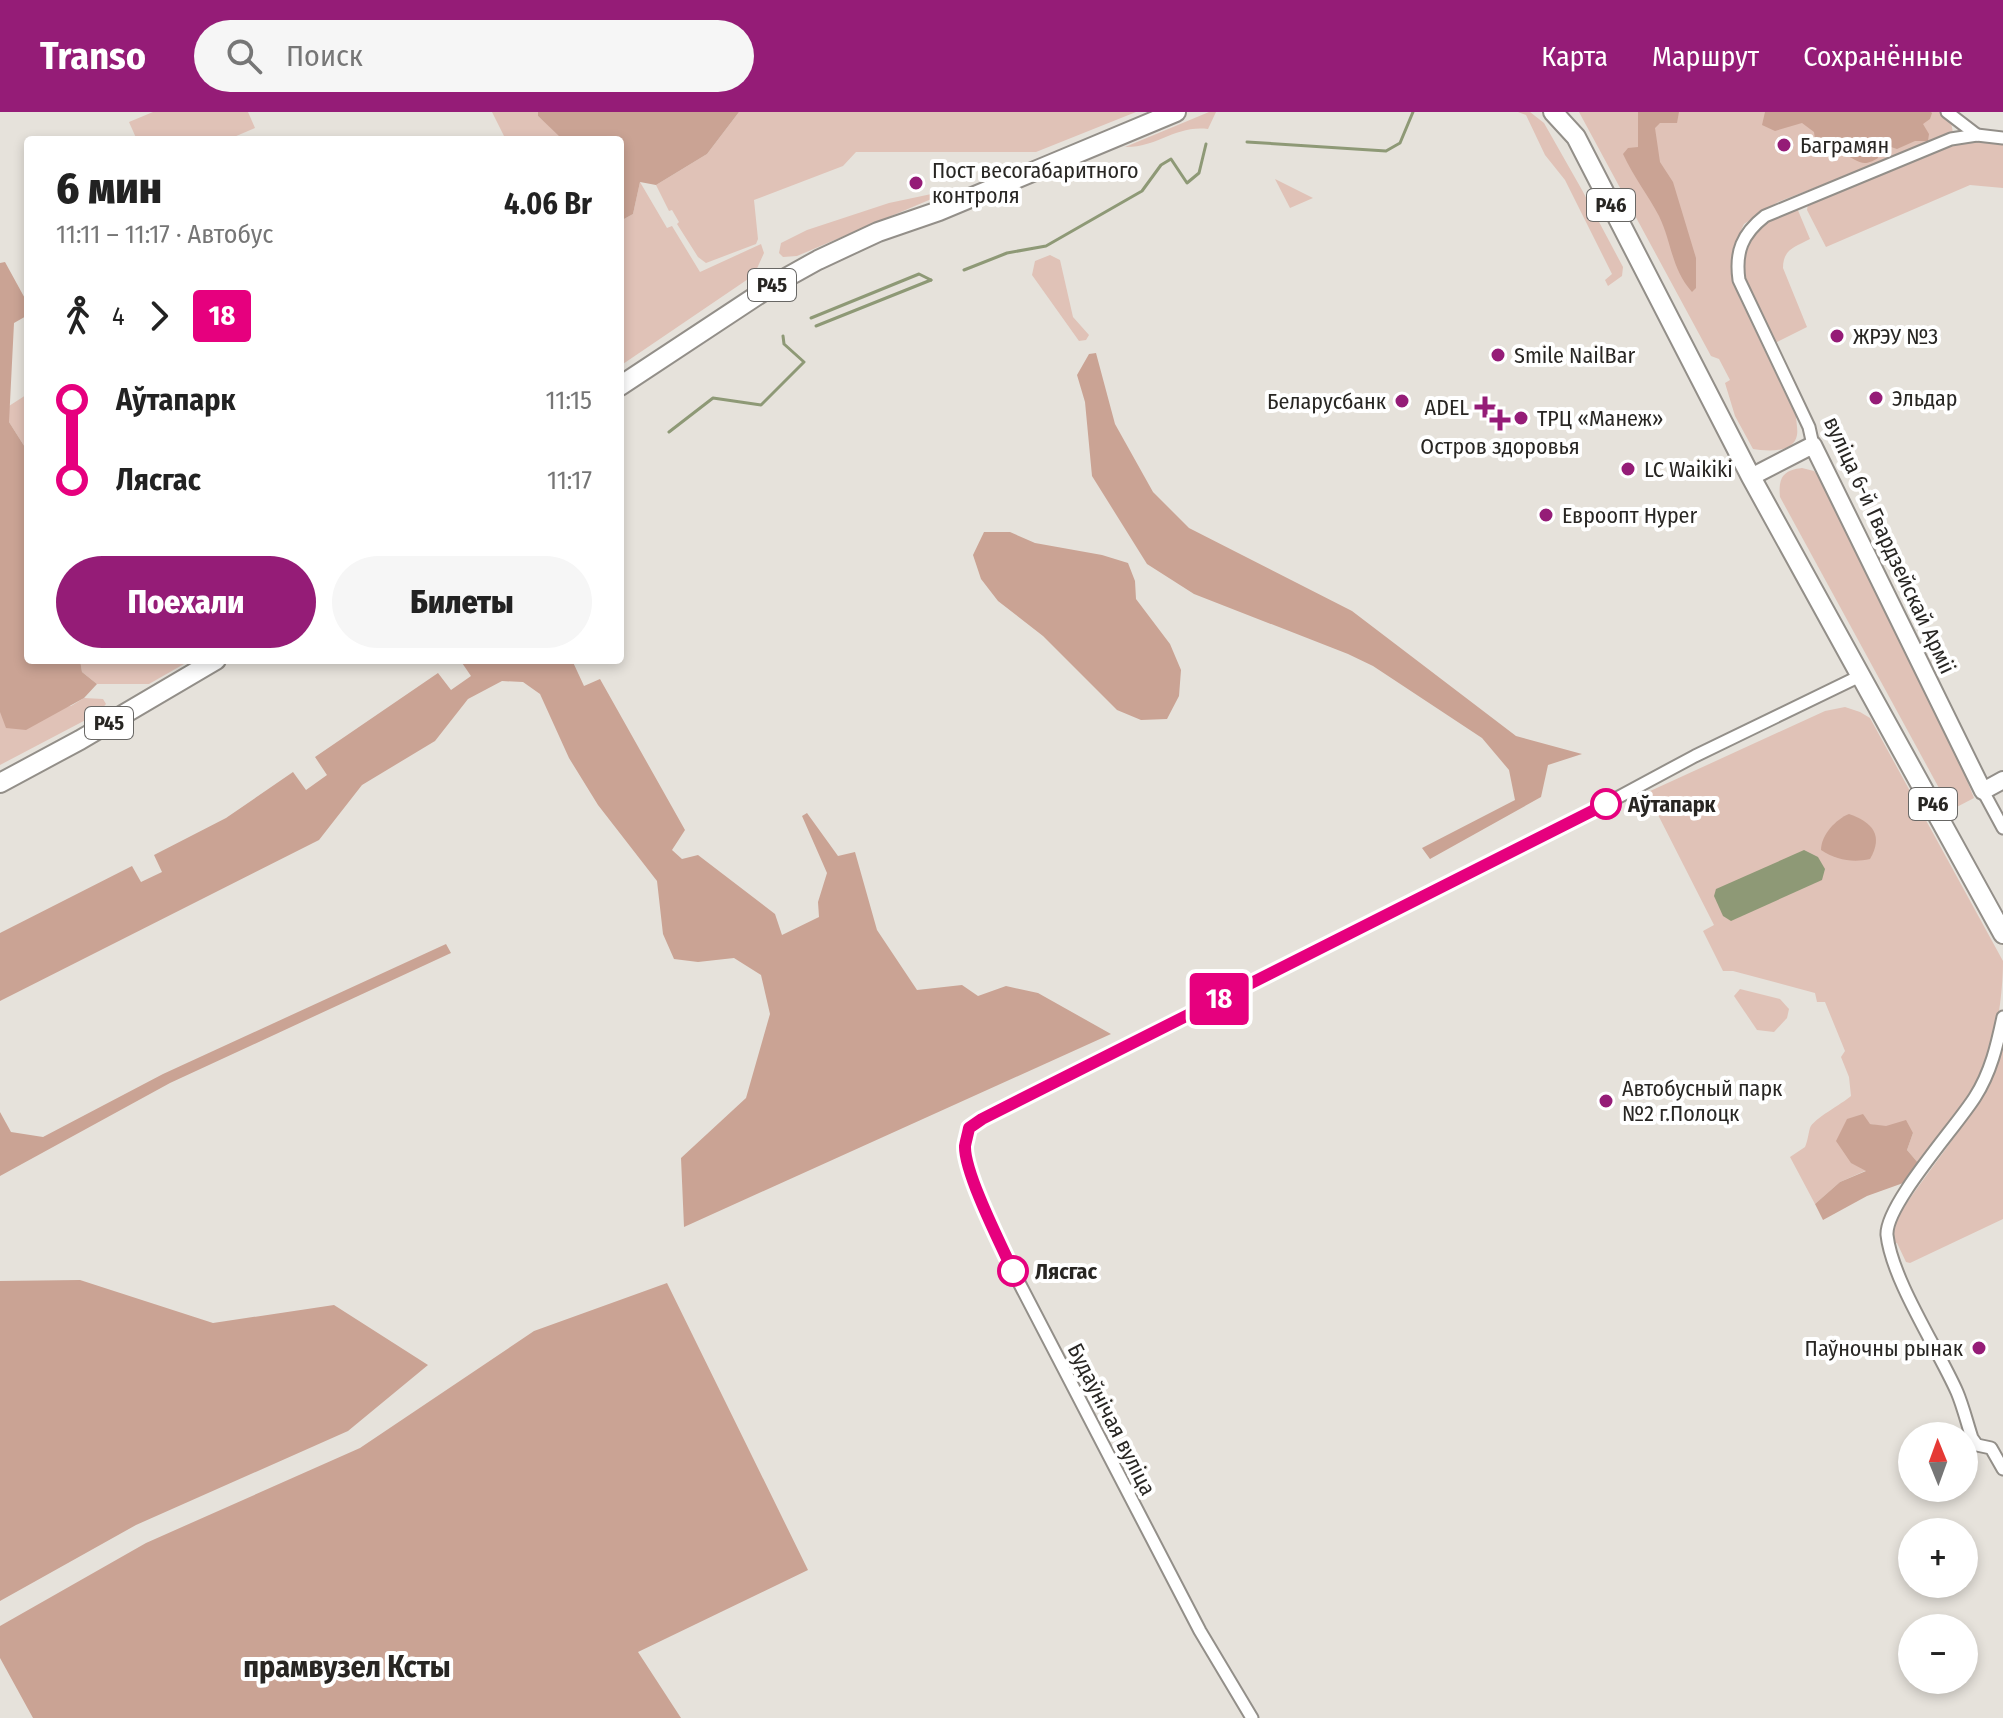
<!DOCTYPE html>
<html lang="ru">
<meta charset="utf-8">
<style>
:root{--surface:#fff;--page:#f6f6f6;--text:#222;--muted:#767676;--accent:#951c77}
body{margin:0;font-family:"Fira Sans Condensed",sans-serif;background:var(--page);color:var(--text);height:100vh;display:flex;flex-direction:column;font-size:30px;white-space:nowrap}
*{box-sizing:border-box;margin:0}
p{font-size:26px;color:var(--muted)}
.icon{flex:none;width:44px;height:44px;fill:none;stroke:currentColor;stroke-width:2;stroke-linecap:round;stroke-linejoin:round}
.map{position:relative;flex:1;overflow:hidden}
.drawer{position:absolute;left:24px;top:24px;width:600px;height:528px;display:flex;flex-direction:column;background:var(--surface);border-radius:8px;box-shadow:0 4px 12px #0003}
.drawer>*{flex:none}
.badge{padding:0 16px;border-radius:6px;font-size:28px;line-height:52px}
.needle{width:52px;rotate:359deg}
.tools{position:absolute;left:1898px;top:1310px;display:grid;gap:16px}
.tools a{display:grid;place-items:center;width:80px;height:80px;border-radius:50%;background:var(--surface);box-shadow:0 4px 12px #0003;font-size:40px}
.map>.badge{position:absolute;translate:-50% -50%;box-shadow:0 0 0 4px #fff}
.legs{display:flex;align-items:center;gap:12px;height:88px;padding:0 32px;font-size:26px}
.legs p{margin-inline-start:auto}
.overview{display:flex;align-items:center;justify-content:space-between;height:136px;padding:0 32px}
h1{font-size:44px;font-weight:800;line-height:60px}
.primary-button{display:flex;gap:16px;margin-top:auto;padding:16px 32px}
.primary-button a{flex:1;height:92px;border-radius:48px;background:var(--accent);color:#fff;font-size:32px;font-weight:800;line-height:92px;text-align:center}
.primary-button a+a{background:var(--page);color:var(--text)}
ul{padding:0 32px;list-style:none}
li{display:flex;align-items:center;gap:28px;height:80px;font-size:30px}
li i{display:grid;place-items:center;width:12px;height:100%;margin:0 10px;background:currentColor}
li i::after{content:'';width:20px;height:20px;margin:-10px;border:6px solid;border-radius:50%;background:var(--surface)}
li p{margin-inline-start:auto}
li:first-child i{background:linear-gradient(#0000 50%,currentColor 0)}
li:last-child i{background:linear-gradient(currentColor 50%,#0000 0)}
header{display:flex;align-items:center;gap:48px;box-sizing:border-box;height:112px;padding:0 40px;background:var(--accent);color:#fff}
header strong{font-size:38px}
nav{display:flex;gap:44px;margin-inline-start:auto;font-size:28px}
.search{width:560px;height:72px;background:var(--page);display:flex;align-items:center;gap:20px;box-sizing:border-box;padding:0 28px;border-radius:44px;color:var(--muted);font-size:30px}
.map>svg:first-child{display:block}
.green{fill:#e0c2b7}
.forest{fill:#caa394}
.water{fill:#8e9976}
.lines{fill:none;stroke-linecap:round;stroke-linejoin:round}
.stream{stroke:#8e9976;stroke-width:3}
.street-casing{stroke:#938f89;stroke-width:15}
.secondary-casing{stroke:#938f89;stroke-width:20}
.primary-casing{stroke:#938f89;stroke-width:22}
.street{stroke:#fff;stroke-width:11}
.secondary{stroke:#fff;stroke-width:16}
.primary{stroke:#fff;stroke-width:18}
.line-1-casing{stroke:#fff;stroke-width:18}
.line-1{stroke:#e6007e;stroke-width:12}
.poi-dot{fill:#951c77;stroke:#fff;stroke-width:3}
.stop-1-dot{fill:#fff;stroke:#e6007e;stroke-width:4}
.labels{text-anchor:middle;stroke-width:8;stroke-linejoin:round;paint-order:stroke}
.shield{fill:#fff;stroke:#686765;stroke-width:2}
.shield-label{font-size:20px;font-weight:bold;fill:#282623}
.poi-label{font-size:22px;fill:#282623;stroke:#fff;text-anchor:start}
.street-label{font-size:22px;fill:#282623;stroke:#fff}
.stop-label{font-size:22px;font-weight:bold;fill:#282623;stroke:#fff;text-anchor:start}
.district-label{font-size:30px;font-weight:bold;fill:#282623;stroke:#fff}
</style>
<header>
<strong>Transo</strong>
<div class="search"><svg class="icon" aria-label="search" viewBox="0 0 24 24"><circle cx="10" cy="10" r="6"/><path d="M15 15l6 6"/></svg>Поиск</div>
<nav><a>Карта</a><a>Маршрут</a><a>Сохранённые</a></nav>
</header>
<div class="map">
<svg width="2003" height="1606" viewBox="0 0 2003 1606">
<rect width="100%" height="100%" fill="#e6e2db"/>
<g class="green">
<polygon points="153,0 248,0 255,16 227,28 137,28 129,10"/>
<polygon points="492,0 538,0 538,4 560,24 560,28 506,28"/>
<polygon points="739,0 1136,0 1036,40 856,40 843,54 754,88 758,127 756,132 706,151 698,145 677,112 679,110 672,98 669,99 656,73 707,42"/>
<path d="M1209 0H1216L1208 17C1175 13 1157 36 1125 35Z"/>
<polygon points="1518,0 1530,0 1544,11 1582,78 1623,155 1622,164 1608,174 1605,168 1612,162 1565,68 1545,43 1526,3"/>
<path d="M1579 0H1940L1951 10 1953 21 1948 24 1778 90 1744 112 1733 136 1731 153 1733 169 1740 187 1796 304C1796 309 1798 317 1797 323 1794 342 1765 339 1753 337L1735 304 1725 271 1730 268 1719 247 1711 244Z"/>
<polygon points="1980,28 2003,31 2003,76 1970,73 1826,135 1807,98 1808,92 1959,30"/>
<polygon points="1275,67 1313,86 1290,96"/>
<polygon points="640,70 667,116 672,114 700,160 761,132 764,141 754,163 620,254 620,107 624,107 633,102"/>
<polygon points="955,77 797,144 783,145 779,141 781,131 807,118 889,91"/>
<path d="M1797 96 1810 127C1795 135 1783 137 1783 156L1807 215 1775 231C1757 194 1718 137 1768 108 1777 103 1787 100 1797 96Z"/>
<polygon points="1050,143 1060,148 1073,205 1089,223 1086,228 1079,229 1032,163 1035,149"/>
<polygon points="26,283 28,287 28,340 9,310 9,294"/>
<path d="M1802 356 1814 359 1823 370 1949 623 1974 686 1951 698 1780 385C1778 366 1783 358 1802 356Z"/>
<polygon points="80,548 191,548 149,572 97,572 82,560"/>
<polygon points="84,586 103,587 106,592 97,602 0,653 0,600 71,594"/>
<path d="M1845 595 1860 600 1870 606 2003 849C2003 881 1997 924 1986 954 1972 990 1942 1021 1919 1052L1907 1038 1913 1021 1870 1012 1867 1058 1840 1070 1815 1092 1790 1045 1805 1035C1808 1028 1808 1023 1810 1016 1813 1007 1842 992 1851 984L1849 965 1841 945 1845 939 1825 890H1817L1815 881 1733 859H1723L1703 819 1714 813 1653 693 1644 696 1643 687 1648 680 1825 599Z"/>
<polygon points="1740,877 1780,887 1789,897 1787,906 1774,920 1757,918 1734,884"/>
<path d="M2003 934V1107L1910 1151 1906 1150 1897 1131 1893 1132 1891 1120 1896 1108C1931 1051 1983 999 2003 934Z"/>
</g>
<g class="forest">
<polygon points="538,0 739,0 707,42 656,73 640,70 633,102 624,107 620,107 620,28 560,28 559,24 538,4"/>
<path d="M1638 0H1679L1677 11H1660L1655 16 1660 50 1673 70 1696 146V176L1692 180C1671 156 1672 131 1659 104 1648 83 1633 64 1623 42L1628 36 1638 35Z"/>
<path d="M1765 0H1931L1932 1 1930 7 1923 12 1929 22 1928 29H1915L1897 37 1876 30 1878 46C1861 57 1858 47 1842 42 1834 39 1825 37 1816 35L1814 20 1802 11 1775 19 1762 13Z"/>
<polygon points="5,150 28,192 28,203 14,211 9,310 28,340 28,548 80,548 82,560 97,572 84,586 26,618 6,616 0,600 0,151"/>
<polygon points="1096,241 1115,312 1153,380 1189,416 1352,499 1516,624 1582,642 1548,653 1541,685 1430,747 1422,736 1515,688 1509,658 1482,626 1373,554 1348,542 1194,482 1147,452 1092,364 1085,290 1077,263 1089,242"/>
<polygon points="984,420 1010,420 1035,431 1102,443 1128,451 1135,469 1136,487 1170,532 1181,558 1179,584 1167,607 1141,608 1117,598 1043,524 998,489 981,467 973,443"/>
<polygon points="460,548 572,548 584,574 600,567 685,718 672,738 682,747 698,743 775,802 782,823 819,805 818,790 827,761 802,704 807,701 838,744 855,740 877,818 917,878 962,873 978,884 1006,874 1038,881 1111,922 684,1115 681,1046 746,986 770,902 761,863 734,846 698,850 674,847 663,822 657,769 598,693 569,646 540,582 523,570 502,569 468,587 435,629 362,673 319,728 0,889 0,821 132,754 141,770 162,760 154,743 226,706 293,660 306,678 327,663 315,645 438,561 451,578 471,564"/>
<path d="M1849 702C1872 710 1884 723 1870 747 1853 751 1836 748 1821 738 1821 723 1836 707 1849 702Z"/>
<polygon points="446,832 451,841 170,971 0,1064 0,1000 11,1020 43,1025 163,962"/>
<polygon points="1863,1002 1870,1012 1886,1014 1906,1008 1913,1021 1907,1038 1919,1052 1906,1070 1867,1084 1823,1108 1815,1092 1840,1070 1866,1059 1851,1051 1836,1029 1847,1007"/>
<polygon points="80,1168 213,1211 334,1193 428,1253 348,1319 136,1413 0,1489 0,1169"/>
<polygon points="667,1171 808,1458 638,1540 681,1606 33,1606 0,1546 0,1514 146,1431 360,1336 534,1219"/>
</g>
<polygon class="water" points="1804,738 1818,745 1825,757 1822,768 1731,809 1723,804 1714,784 1716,777"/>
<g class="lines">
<g class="stream">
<polyline points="1247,30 1386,39 1400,31 1413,0"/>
<polyline points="964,158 1007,141 1046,134 1142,79 1161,53 1171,47 1187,71 1199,61 1206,32"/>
<polyline points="811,206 919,162 931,168"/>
<polyline points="816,214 931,168"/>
<polyline points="669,320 713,286 761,293 804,250 784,232 783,224"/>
</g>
<defs>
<g id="street">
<polyline points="1947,0 1977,23"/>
<path d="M1813 333 1809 315 1739 168C1735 140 1742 122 1765 104L1951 27 1977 23 2003 26"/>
<polyline points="1983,679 2003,716"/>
<path d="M2003 905C1997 933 1991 960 1975 985 1957 1014 1885 1093 1887 1123 1892 1168 1938 1237 1957 1280 1963 1294 1967 1311 1972 1326L1977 1333 1991 1336 2003 1357"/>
<path d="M1252 1606 1200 1519 1013 1159C1001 1133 964 1060 965 1034 966 1028 968 1021 969 1016L982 1007 1602 694 1695 644 1862 563"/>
</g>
<polyline id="secondary" points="1751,365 1813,333 1983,679 2003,668"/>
<g id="primary">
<polyline points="1553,0 1576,25 1751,365 2003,822"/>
<polyline points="620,274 773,173 818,148 878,120 939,99 1176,0"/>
<polyline points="0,671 80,628 216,548"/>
</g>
</defs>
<use href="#street" class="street-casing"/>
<use href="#secondary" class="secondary-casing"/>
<use href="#primary" class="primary-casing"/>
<use href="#street" class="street"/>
<use href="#secondary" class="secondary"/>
<use href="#primary" class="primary"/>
</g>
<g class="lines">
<defs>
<path id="line-1" d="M1013 1159C1001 1133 964 1060 965 1034 966 1028 968 1022 969 1016L982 1007 1606 692"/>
</defs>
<use href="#line-1" class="line-1-casing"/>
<use href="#line-1" class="line-1"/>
</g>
<g class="poi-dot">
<circle cx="1784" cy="33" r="8"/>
<circle cx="916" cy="71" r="8"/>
<circle cx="1837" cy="224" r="8"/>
<circle cx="1498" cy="243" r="8"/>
<circle cx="1876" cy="286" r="8"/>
<circle cx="1402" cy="289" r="8"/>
<path d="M1481 283h8v8h8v8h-8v8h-8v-8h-8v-8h8z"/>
<circle cx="1521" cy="306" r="8"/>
<path d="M1496 296h8v8h8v8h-8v8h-8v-8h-8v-8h8z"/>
<circle cx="1628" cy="357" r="8"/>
<circle cx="1546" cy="403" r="8"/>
<circle cx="1606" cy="989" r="8"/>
<circle cx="1979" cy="1236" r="8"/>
</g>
<g class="stop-1-dot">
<circle cx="1606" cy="692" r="14"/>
<circle cx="1013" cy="1159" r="14"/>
</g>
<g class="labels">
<g class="shield">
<rect x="1587" y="77" width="48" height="32" rx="6"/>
<rect x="748" y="157" width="48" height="32" rx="6"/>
<rect x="85" y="595" width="48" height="32" rx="6"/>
<rect x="1909" y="676" width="48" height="32" rx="6"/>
</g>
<g class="shield-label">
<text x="1611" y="100">Р46</text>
<text x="772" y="180">Р45</text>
<text x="109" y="618">Р45</text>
<text x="1933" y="699">Р46</text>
</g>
<g class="poi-label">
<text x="1800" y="41">Баграмян</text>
<text x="932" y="66">Пост весогабаритного<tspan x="932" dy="25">контроля</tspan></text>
<text x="1853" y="232">ЖРЭУ №3</text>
<text x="1514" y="251">Smile NailBar</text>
<text x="1892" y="294">Эльдар</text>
<text x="1386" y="297" text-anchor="end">Беларусбанк</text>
<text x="1469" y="303" text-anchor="end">ADEL</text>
<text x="1537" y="314">ТРЦ «Манеж»</text>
<text x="1500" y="342" text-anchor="middle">Остров здоровья</text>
<text x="1644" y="365">LC Waikiki</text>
<text x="1562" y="411">Евроопт Hyper</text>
<text x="1622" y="984">Автобусный парк<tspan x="1622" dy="25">№2 г.Полоцк</tspan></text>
<text x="1963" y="1244" text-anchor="end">Паўночны рынак</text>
</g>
<g class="street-label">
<text transform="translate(1890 433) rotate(65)" y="8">вуліца 6-й Гвардзейскай Арміі</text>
<text transform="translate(1112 1307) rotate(63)" y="8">Будаўнічая вуліца</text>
</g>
<g class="stop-label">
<text x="1628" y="700">Аўтапарк</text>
<text x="1035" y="1167">Лясгас</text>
</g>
<g class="district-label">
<text x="347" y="1565">прамвузел Ксты</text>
</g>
</g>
</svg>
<div class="tools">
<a><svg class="needle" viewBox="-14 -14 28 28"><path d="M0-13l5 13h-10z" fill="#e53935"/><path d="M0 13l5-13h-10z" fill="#767676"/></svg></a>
<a>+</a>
<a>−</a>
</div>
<b class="badge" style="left:1219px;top:887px;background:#e6007e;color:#fff">18</b>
<section class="drawer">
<div class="overview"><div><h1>6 мин</h1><p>11:11 – 11:17 · Автобус</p></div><b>4.06 Br</b></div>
<div class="legs"><svg class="icon" aria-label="walk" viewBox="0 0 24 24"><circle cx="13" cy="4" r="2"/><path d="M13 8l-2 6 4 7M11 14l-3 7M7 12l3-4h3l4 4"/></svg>4<svg class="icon" aria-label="forward" viewBox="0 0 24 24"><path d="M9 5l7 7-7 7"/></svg><b class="badge" style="background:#e6007e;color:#fff">18</b></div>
<ul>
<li><i style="color:#e6007e"></i><b>Аўтапарк</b><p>11:15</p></li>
<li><i style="color:#e6007e"></i><b>Лясгас</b><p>11:17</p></li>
</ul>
<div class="primary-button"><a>Поехали</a><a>Билеты</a></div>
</section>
</div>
